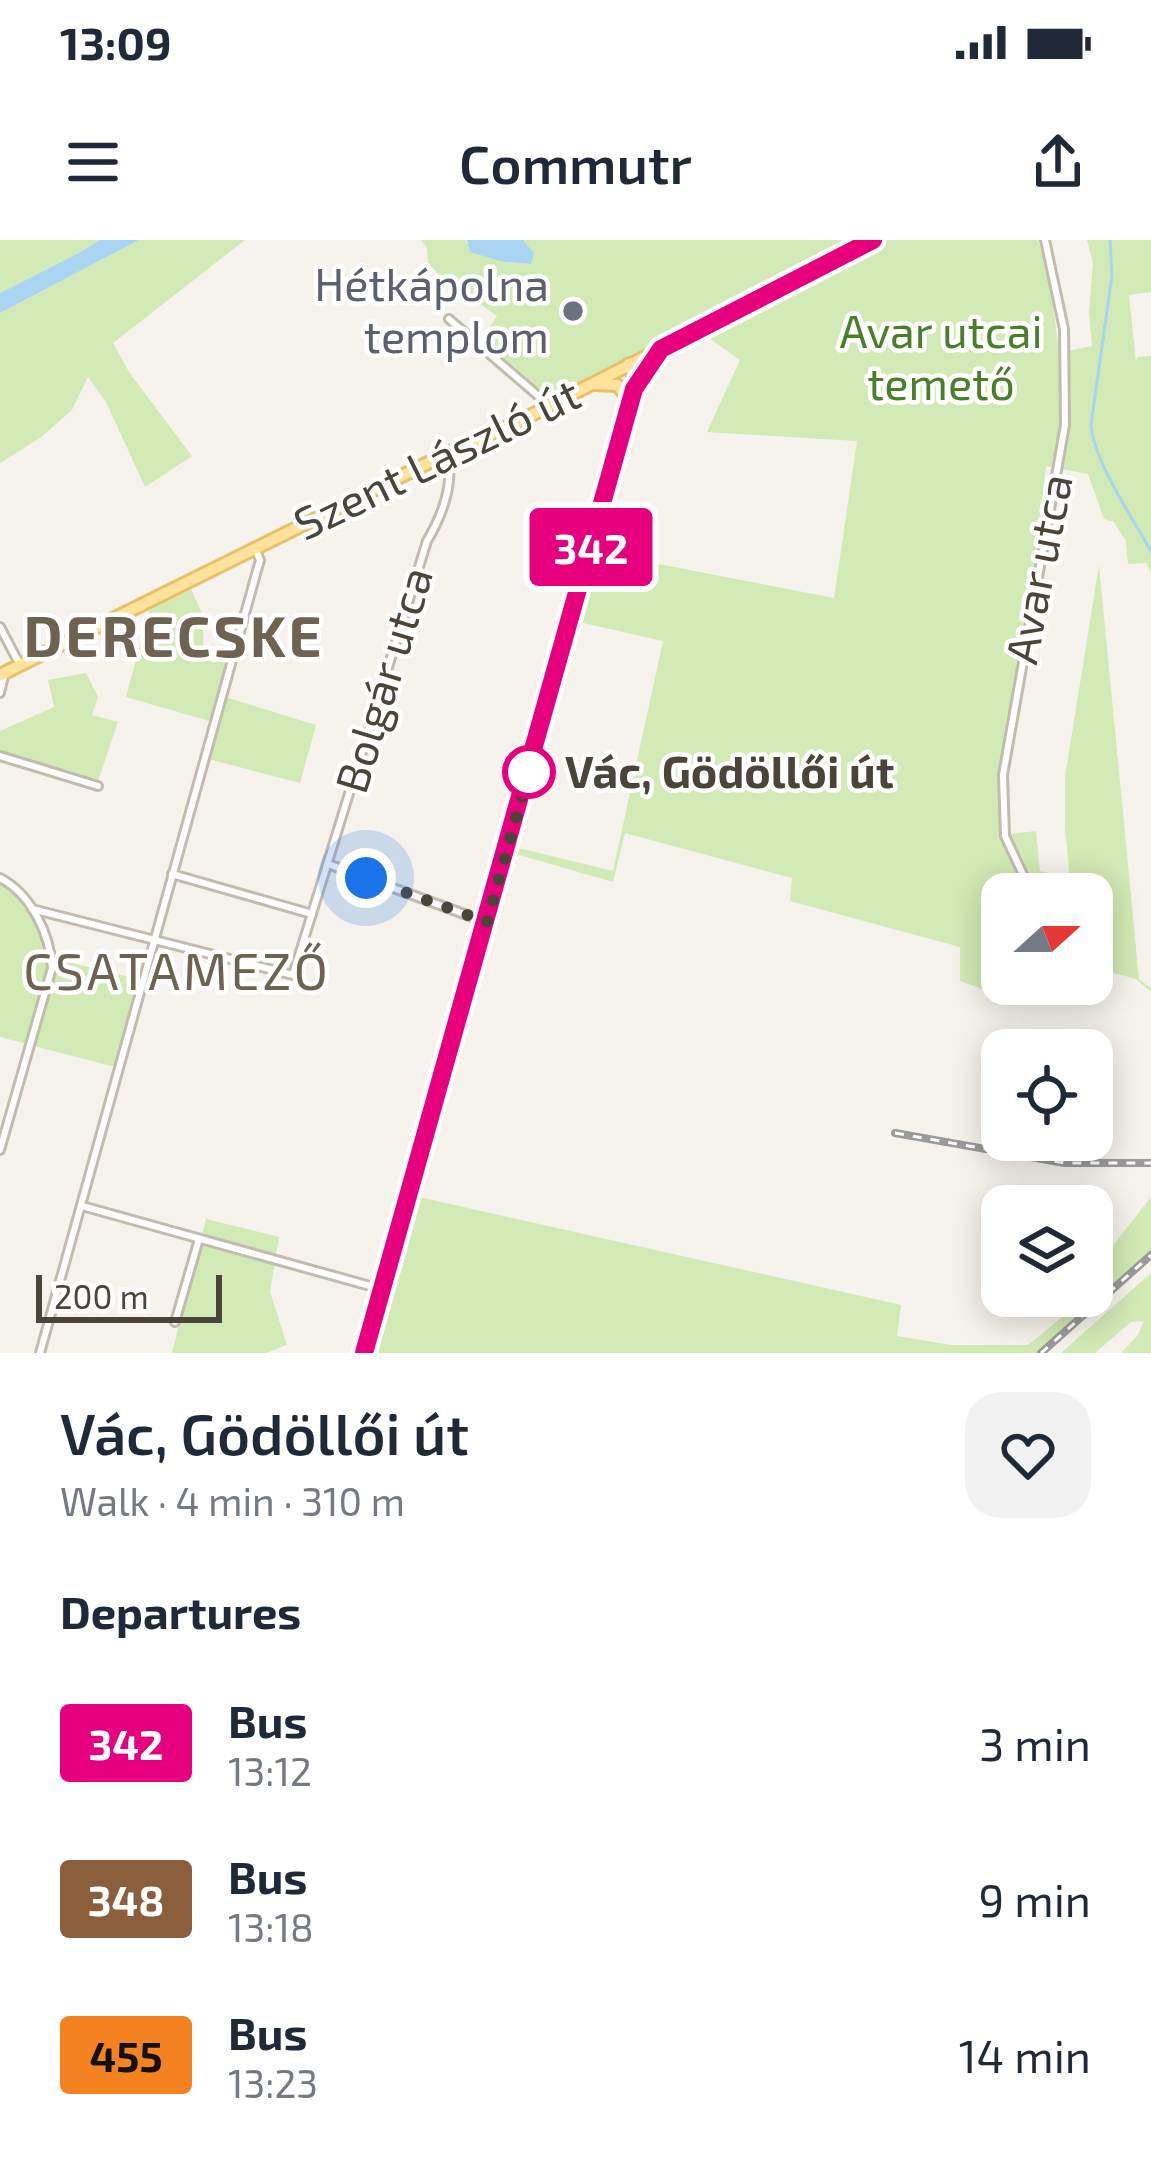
<!DOCTYPE html>
<meta charset="utf-8">
<style>
:root{--surface:#fff;--page:#f2f2f3;--text:#1f2937;--muted:#747a83}
body{margin:0;font-family:"Exo 2",sans-serif;background:var(--page);color:var(--text);height:100vh;display:flex;flex-direction:column;font-size:45px;white-space:nowrap}
*{box-sizing:border-box;margin:0}
p{font-size:39px;color:var(--muted)}
.icon{flex:none;width:66px;height:66px;fill:none;stroke:currentColor;stroke-width:2;stroke-linecap:round;stroke-linejoin:round}
.map{position:relative;height:1113px;overflow:hidden}
.drawer{display:flex;flex-direction:column;background:var(--surface);flex:1}
.drawer>*{flex:none}
.badge{padding:0 24px;border-radius:9px;font-size:42px;line-height:78px}
.needle{width:78px;rotate:69deg}
.buttons{position:absolute;left:981px;top:633px;display:grid;gap:24px}
.buttons a{display:grid;place-items:center;width:132px;height:132px;border-radius:24px;background:var(--surface);box-shadow:0 6px 30px #0003;font-size:60px}
.scale{position:absolute;left:36px;bottom:30px;width:186px;box-sizing:border-box;padding-left:12px;border:6px solid #4b4439;border-top:0;font-size:33px;line-height:42px;white-space:nowrap;color:#4b4439;-webkit-text-stroke:9px #fff;paint-order:stroke}
.you{position:absolute;width:60px;height:60px;margin:-30px;border:9px solid #fff;border-radius:50%;background:#1a73e8;box-shadow:0 0 0 18px #1a73e833}
.map>.badge{position:absolute;translate:-50% -50%;box-shadow:0 0 0 6px #fff}
h2{padding:0 60px;font-size:45px;line-height:108px}
.round{display:grid;place-items:center;flex:none;width:126px;height:126px;border-radius:36px;background:var(--page)}
.summary{display:flex;align-items:center;justify-content:space-between;height:204px;padding:0 60px}
h1{font-size:57px;font-weight:600;line-height:90px}
ul{padding:0;list-style:none}
li{display:flex;align-items:center;gap:36px;height:156px;padding:0 60px}
li div{flex:1}
li b{display:block;font-size:45px}
li em{font-style:normal}
li .badge{min-width:132px;font-weight:700;text-align:center}
.status{display:flex;justify-content:space-between;align-items:center;height:84px;padding:0 60px;background:var(--surface);direction:ltr}
.status svg{height:33px;fill:currentColor}
header{display:flex;justify-content:space-between;align-items:center;height:156px;padding:0 60px;background:var(--surface);font-size:54px;font-weight:600}
.map>svg:first-child{display:block}
.green{fill:#d2eab5}
.water{fill:#a9d4f2}
.lines{fill:none;stroke-linecap:round;stroke-linejoin:round}
.stream{stroke:#a9d4f2;stroke-width:3}
.minor-casing{stroke:#c2bbae;stroke-width:12}
.secondary-casing{stroke:#d6c79b;stroke-width:15}
.primary-casing{stroke:#e6c16a;stroke-width:16}
.minor{stroke:#fff;stroke-width:6}
.secondary{stroke:#fff3cd;stroke-width:9}
.primary{stroke:#ffe39c;stroke-width:10}
.rail-casing{stroke:#9a9a9a;stroke-width:8}
.rail{stroke:#fff;stroke-width:3;stroke-dasharray:9;stroke-linecap:butt}
.line-casing{stroke:#fff;stroke-width:27}
.line{stroke:#e6007e;stroke-width:18}
.walk{stroke:#4b4439;stroke-width:12;stroke-dasharray:0 21.6}
.worship-dot{fill:#6b7280;stroke:#fff;stroke-width:4.5}
.stop-dot{fill:#fff;stroke:#e6007e;stroke-width:6}
.labels{text-anchor:middle;stroke-width:9;stroke-linejoin:round;paint-order:stroke}
.worship-label{font-size:45px;fill:#5b616d;stroke:#fff;text-anchor:end}
.park-label{font-size:45px;fill:#4a7f2a;stroke:#fff}
.street-label{font-size:45px;fill:#4b4439;stroke:#fff}
.stop-label{font-size:45px;font-weight:bold;fill:#4b4439;stroke:#fff;text-anchor:start}
.quarter-label{font-size:51px;letter-spacing:3px;fill:#6e6250;stroke:#fff}
.district-label{font-size:57px;font-weight:bold;letter-spacing:3px;fill:#6e6250;stroke:#fff}
</style>
<div class="status"><b>13:09</b><svg viewBox="0 0 49 12"><path d="M0 12V9h3v3zM5 12V6h3v6zM10 12V3h3v9zM15 12V0h3v12zM26 1h20v11H26zM47 4h2v5h-2z"/></svg></div>
<header><svg class="icon" aria-label="menu" viewBox="0 0 24 24"><path d="M4 6h16M4 12h16M4 18h16"/></svg>Commutr<svg class="icon" aria-label="share" viewBox="0 0 24 24"><path d="M12 15V3M7 8l5-5 5 5M5 13v7h14v-7"/></svg></header>
<div class="map">
<svg width="1151" height="1113" viewBox="0 0 1151 1113">
<rect width="100%" height="100%" fill="#f6f3ec"/>
<g class="green">
<polygon points="0,0 100,0 79,13 0,53"/>
<polygon points="139,0 245,0 113,103 129,132 192,216 145,247 106,162 88,137 72,170 40,198 0,223 0,73"/>
<polygon points="421,0 467,0 466,3 504,22 530,24 534,13 523,0 1038,0 1051,46 1059,113 1092,106 1089,72 1093,22 1087,0 1151,0 1151,52 1129,55 1136,122 1137,117 1151,116 1151,333 1146,323 1128,324 1126,301 1114,282 1104,279 1088,234 1046,226 1036,313 998,552 1000,586 1010,594 1036,591 1040,631 1070,638 1065,588 1065,537 1099,325 1139,739 1151,748 1151,752 1136,739 1092,727 1092,654 1039,654 1034,649 987,645 981,682 1002,686 1002,728 982,749 960,741 960,707 790,661 792,638 625,593 613,642 516,614 513,623 502,621 506,605 613,631 663,401 570,380 592,311 834,358 857,201 707,192 740,120 699,91 554,167 480,101 497,76 453,44 450,49 428,22 427,8"/>
<polygon points="189,345 202,373 204,417 213,423 236,417 225,457 316,485 300,543 208,519 216,483 126,457 151,363"/>
<polygon points="86,433 98,457 92,475 118,482 98,541 0,522 0,491 54,467 48,440"/>
<path d="M0 634C32 652 46 684 56 719L137 739 115 827 0 797Z"/>
<polygon points="410,955 901,1065 897,1096 951,1105 1028,1105 1073,1068 1068,1056 1092,1056 1092,1028 1104,1017 1151,957 1151,1012 1036,1113 366,1113"/>
<polygon points="206,979 279,997 270,1052 287,1105 266,1113 172,1113"/>
<polygon points="1151,1033 1151,1113 1121,1113 1138,1095 1144,1081 1131,1082 1095,1113 1061,1113"/>
</g>
<g class="water">
<polygon points="100,0 139,0 0,73 0,53 79,13"/>
<polygon points="467,0 523,0 534,13 531,24 504,22 470,12"/>
</g>
<g class="lines">
<path class="stream" d="M1110 0 1112 35 1091 185C1094 222 1132 277 1151 311"/>
<defs>
<g id="minor">
<polyline points="449,79 550,166"/>
<polyline points="0,387 20,425"/>
<polyline points="0,453 4,436"/>
<polyline points="0,516 98,546"/>
<polyline points="328,624 486,682"/>
<polyline points="172,634 312,674"/>
<path d="M0 638C31 654 50 694 52 728L0 910"/>
<polyline points="1032,654 1005,596 1003,535 1065,185 1064,89 1045,0"/>
<path d="M32 669 293 735 427 301C441 278 456 241 446 214"/>
<polyline points="82,966 381,1049"/>
<polyline points="175,1082 199,999"/>
<polyline points="40,1113 256,334 260,320 255,308"/>
</g>
<path id="secondary" d="M364 1113 617 216C624 190 642 147 628 124"/>
<g id="primary">
<polyline points="595,144 617,145 631,161"/>
<polyline points="635,149 658,111"/>
<polyline points="0,435 446,214 514,184 873,0"/>
</g>
</defs>
<use href="#minor" class="minor-casing"/>
<use href="#secondary" class="secondary-casing"/>
<use href="#primary" class="primary-casing"/>
<use href="#minor" class="minor"/>
<use href="#secondary" class="secondary"/>
<use href="#primary" class="primary"/>
<defs>
<g id="rail">
<polyline points="895,893 1065,923 1151,923"/>
<polyline points="1041,1113 1151,1015"/>
</g>
</defs>
<use href="#rail" class="rail-casing"/>
<use href="#rail" class="rail"/>
</g>
<g class="lines">
<defs>
<polyline id="line" points="364,1113 634,149 661,109 873,0"/>
</defs>
<use href="#line" class="line-casing"/>
<use href="#line" class="line"/>
<polyline class="walk" points="366,638 487,682 529,532"/>
</g>
<circle class="worship-dot" cx="573" cy="71" r="12"/>
<circle class="stop-dot" cx="529" cy="532" r="24"/>
<g class="labels">
<g class="worship-label">
<text x="549" y="61">Hétkápolna<tspan x="549" dy="52">templom</tspan></text>
</g>
<g class="park-label">
<text x="941" y="108">Avar utcai<tspan x="941" dy="52">temető</tspan></text>
</g>
<g class="street-label">
<text transform="translate(437 219) rotate(-26)" y="16">Szent László út</text>
<text transform="translate(1039 329) rotate(-79)" y="16">Avar utca</text>
<text transform="translate(384 440) rotate(-73)" y="16">Bolgár utca</text>
</g>
<g class="stop-label">
<text x="565" y="548">Vác, Gödöllői út</text>
</g>
<g class="quarter-label">
<text x="177" y="750">CSATAMEZŐ</text>
</g>
<g class="district-label">
<text x="174" y="417">DERECSKE</text>
</g>
</g>
</svg>
<div class="buttons">
<a><svg class="needle" viewBox="-14 -14 28 28"><path d="M0-13l5 13h-10z" fill="#e53935"/><path d="M0 13l5-13h-10z" fill="#747a83"/></svg></a>
<a><svg class="icon" aria-label="locate" viewBox="0 0 24 24"><circle cx="12" cy="12" r="6"/><path d="M12 2v4M12 18v4M2 12h4M18 12h4"/></svg></a>
<a><svg class="icon" aria-label="layers" viewBox="0 0 24 24"><path d="M12 4l9 5-9 5-9-5zM3 14l9 5 9-5"/></svg></a>
</div>
<div class="scale">200 m</div>
<div class="you" style="left:366px;top:638px"></div>
<b class="badge" style="left:591px;top:307px;background:#e6007e;color:#fff">342</b>
</div>
<section class="drawer">
<div class="summary"><div><h1>Vác, Gödöllői út</h1><p>Walk · 4 min · 310 m</p></div><a class="round"><svg class="icon" aria-label="heart" viewBox="0 0 24 24"><path d="M12 20l-8-8c-3-5 5-10 8-4 3-6 11-1 8 4z"/></svg></a></div>
<h2>Departures</h2>
<ul>
<li><span class="badge" style="background:#e6007e;color:#fff">342</span><div><b>Bus</b><p>13:12</p></div><em>3 min</em></li>
<li><span class="badge" style="background:#8b5e3c;color:#fff">348</span><div><b>Bus</b><p>13:18</p></div><em>9 min</em></li>
<li><span class="badge" style="background:#f58220;color:#111">455</span><div><b>Bus</b><p>13:23</p></div><em>14 min</em></li>
</ul>
</section>
